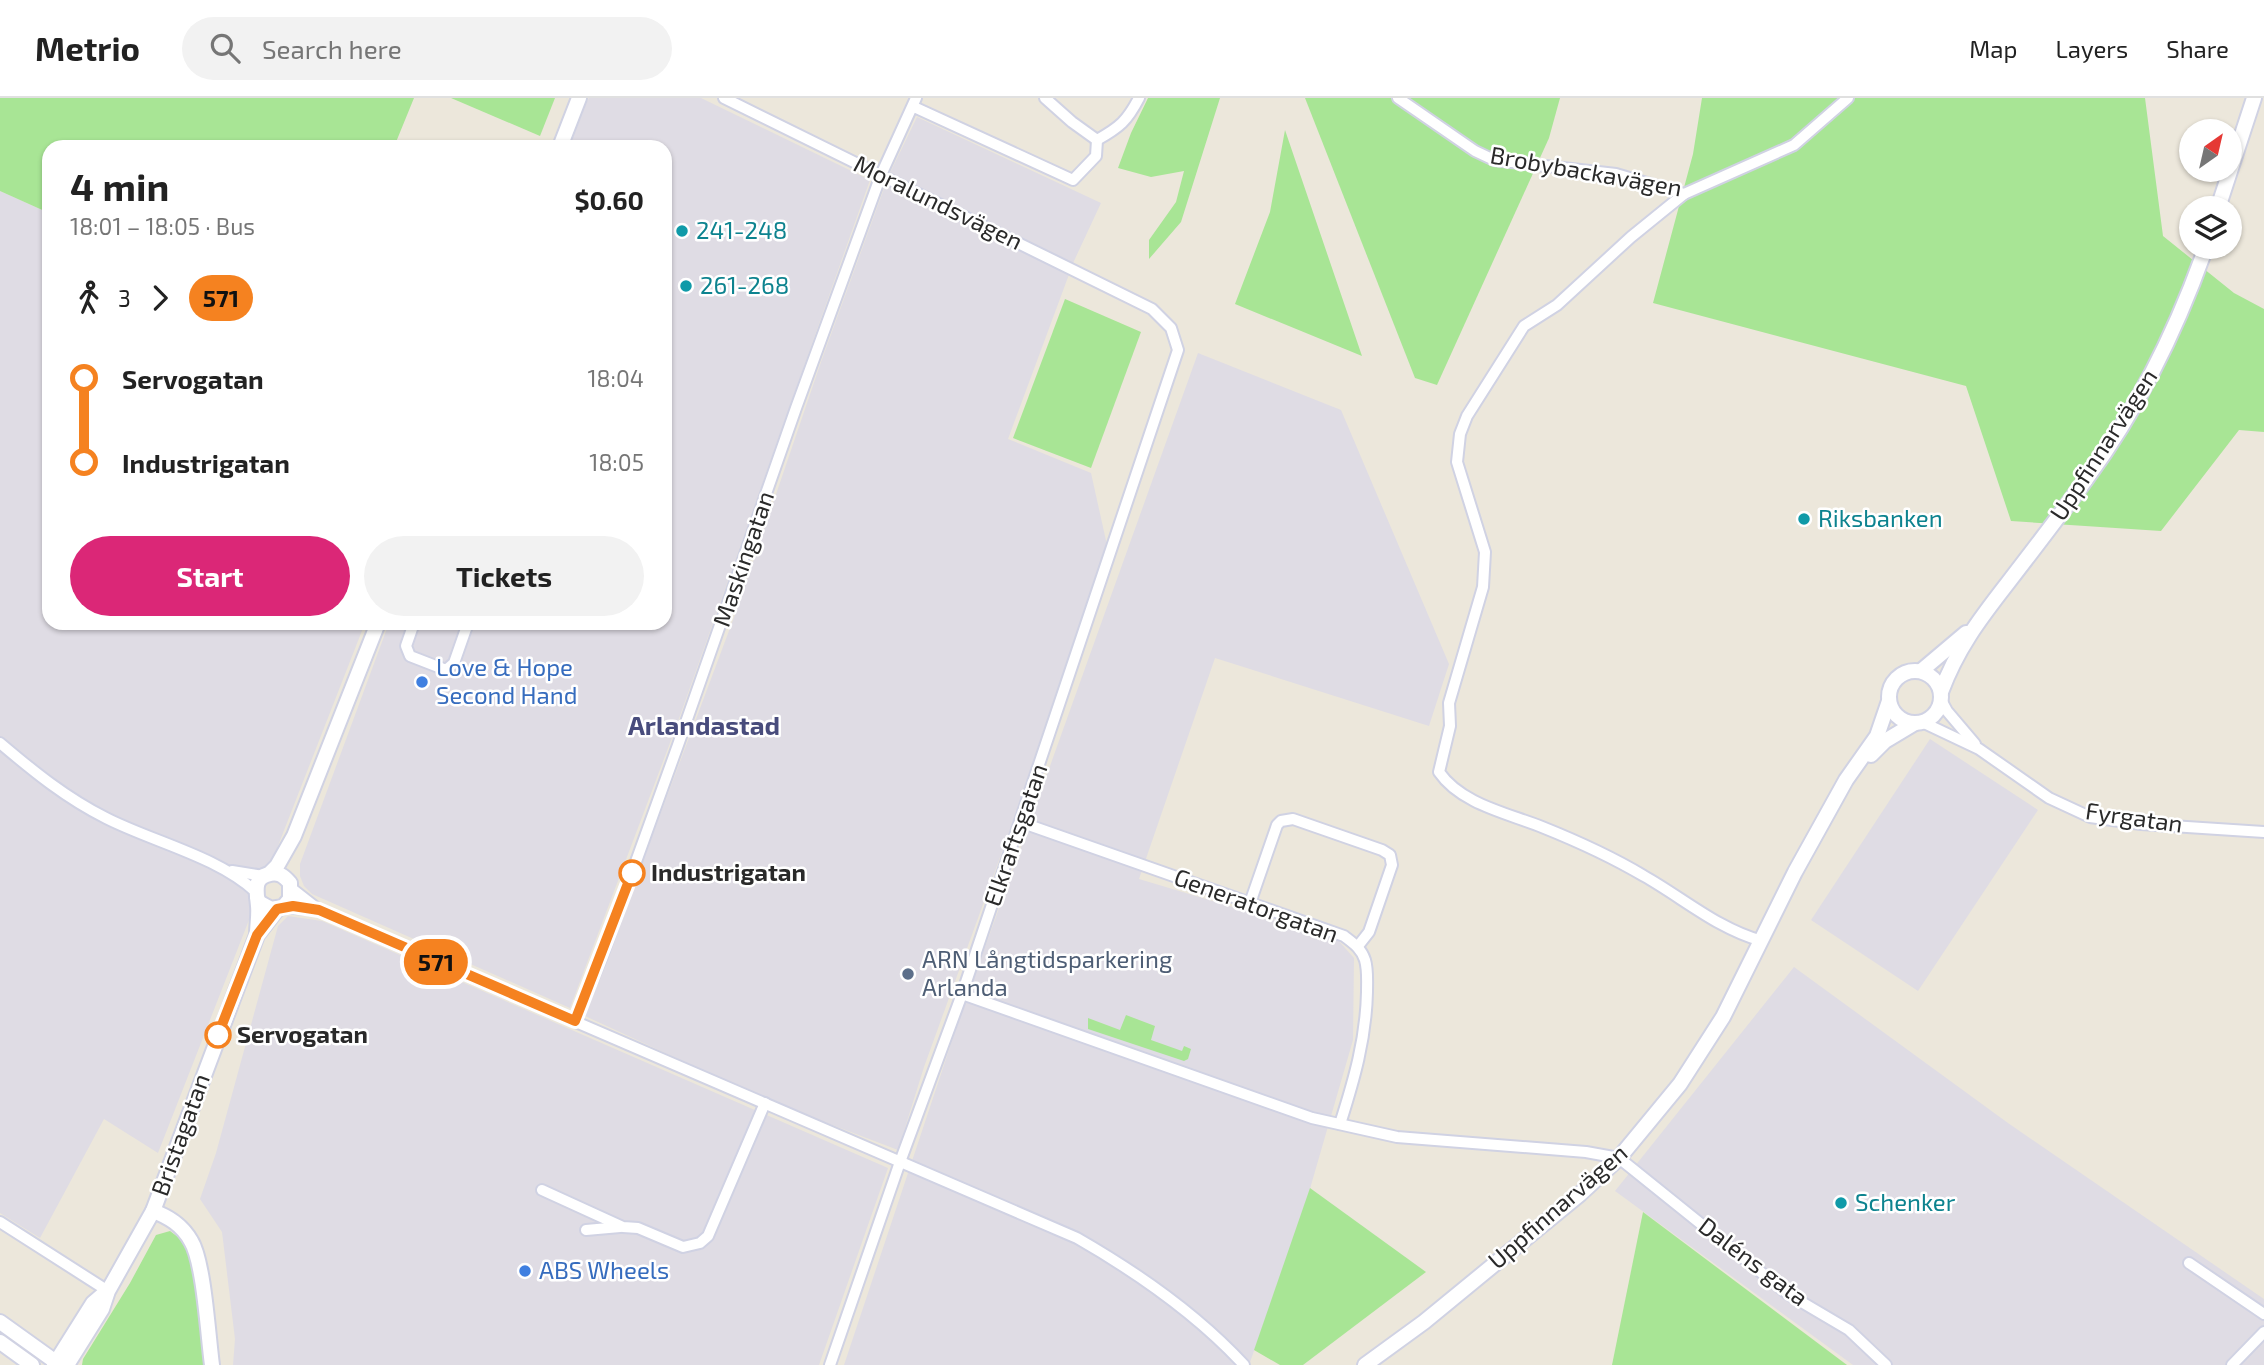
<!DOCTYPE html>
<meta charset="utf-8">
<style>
:root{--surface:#fff;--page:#f2f2f2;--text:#222;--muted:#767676;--line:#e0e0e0;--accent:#db2777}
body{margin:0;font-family:"Exo 2",sans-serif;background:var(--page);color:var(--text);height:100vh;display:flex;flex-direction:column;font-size:26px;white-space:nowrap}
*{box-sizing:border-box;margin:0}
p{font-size:23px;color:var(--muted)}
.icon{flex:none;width:38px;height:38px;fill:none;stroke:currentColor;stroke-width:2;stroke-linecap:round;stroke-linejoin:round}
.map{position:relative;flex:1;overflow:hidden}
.sheet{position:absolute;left:42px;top:42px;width:630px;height:490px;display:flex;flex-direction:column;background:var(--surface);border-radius:21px;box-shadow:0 2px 5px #0004}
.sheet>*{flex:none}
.badge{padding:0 14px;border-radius:23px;font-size:24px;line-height:46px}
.needle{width:46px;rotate:34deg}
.controls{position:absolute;left:2179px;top:21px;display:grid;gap:14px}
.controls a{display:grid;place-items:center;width:63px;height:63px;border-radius:50%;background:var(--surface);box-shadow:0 2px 5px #0004;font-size:35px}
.map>.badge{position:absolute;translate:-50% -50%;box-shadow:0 0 0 4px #fff}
.legs{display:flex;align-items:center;gap:10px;height:77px;padding:0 28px;font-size:23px}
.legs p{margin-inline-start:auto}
.summary{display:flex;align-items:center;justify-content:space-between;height:119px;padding:0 28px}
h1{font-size:38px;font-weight:700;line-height:52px}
.action{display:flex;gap:14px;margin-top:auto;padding:14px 28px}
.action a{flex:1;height:80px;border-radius:42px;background:var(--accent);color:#fff;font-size:28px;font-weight:700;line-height:80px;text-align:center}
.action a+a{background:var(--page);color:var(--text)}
ul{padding:0 28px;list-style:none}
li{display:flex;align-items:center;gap:24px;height:84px;font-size:26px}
li i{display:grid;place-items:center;width:10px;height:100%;margin:0 9px;background:currentColor}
li i::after{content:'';width:18px;height:18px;margin:-9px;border:5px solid;border-radius:50%;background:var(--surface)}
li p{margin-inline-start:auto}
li:first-child i{background:linear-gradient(#0000 50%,currentColor 0)}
li:last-child i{background:linear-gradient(currentColor 50%,#0000 0)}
header{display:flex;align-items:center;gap:42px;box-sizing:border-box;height:98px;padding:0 35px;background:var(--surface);border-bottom:2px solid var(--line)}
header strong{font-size:33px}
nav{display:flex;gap:38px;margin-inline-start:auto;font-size:24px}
.search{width:490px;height:63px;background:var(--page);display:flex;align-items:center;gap:18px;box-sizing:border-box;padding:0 24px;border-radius:38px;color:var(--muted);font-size:26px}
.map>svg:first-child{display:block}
.industrial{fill:#dfdce4}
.green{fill:#a8e595}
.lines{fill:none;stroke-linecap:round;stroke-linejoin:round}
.street-casing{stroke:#d0d2e3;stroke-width:14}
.secondary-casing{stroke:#d0d2e3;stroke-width:18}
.street{stroke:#fff;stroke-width:10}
.secondary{stroke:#fff;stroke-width:14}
.line-1-casing{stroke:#fff;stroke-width:16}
.line-1{stroke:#f58220;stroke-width:10}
.culture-dot{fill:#0f9aa8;stroke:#fff;stroke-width:2.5}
.shop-dot{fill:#3f7fe0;stroke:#fff;stroke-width:2.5}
.stop-1-dot{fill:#fff;stroke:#f58220;stroke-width:3.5}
.service-dot{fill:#5c6f8a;stroke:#fff;stroke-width:2.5}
.labels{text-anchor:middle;stroke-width:5;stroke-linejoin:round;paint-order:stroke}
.street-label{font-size:24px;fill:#2a2a2a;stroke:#fff}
.culture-label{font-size:24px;fill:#0d838f;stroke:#fff;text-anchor:start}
.shop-label{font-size:24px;fill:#366cbe;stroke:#fff;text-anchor:start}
.stop-label{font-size:24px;font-weight:bold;fill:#2a2a2a;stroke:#fff;text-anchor:start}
.service-label{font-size:24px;fill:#4e5e75;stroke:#fff;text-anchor:start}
.neighbourhood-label{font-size:26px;font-weight:bold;fill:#484c7c;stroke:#fff}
</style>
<header>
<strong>Metrio</strong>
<div class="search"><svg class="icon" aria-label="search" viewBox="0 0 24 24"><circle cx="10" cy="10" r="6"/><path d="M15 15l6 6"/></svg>Search here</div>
<nav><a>Map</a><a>Layers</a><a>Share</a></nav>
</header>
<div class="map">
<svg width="2264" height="1267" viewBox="0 0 2264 1267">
<rect width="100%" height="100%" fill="#ece7db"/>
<g class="industrial">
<polygon points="589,0 701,0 870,82 676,629 570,910 312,796 304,788 300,778 300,766 389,525 665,525 665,49 567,49 581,13"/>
<polygon points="917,19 1101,105 1074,163 1008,341 1091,375 1109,456 1060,583 1015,718 924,969 898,1052 767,1002 585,918 736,514 821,264 889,77"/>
<polygon points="0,93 49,115 49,525 365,525 158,1055 104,1021 40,1140 0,1115"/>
<polygon points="1198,255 1341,312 1449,566 1429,628 1215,560 1139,781 1336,840 1354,860 1353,942 1305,1108 1249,1267 844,1267 959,922"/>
<polygon points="1930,641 2038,712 1918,893 1811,822"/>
<polygon points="288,818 322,823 888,1070 819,1267 233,1267 235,1241 222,1134 200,1101 216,1055 278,828"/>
<polygon points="1794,869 2008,1025 2264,1201 2264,1267 1853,1267 1615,1093"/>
</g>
<g class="green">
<polygon points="0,0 414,0 394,49 49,49 49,115 0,93"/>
<polygon points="451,0 555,0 540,38"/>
<polygon points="1148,0 1220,0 1181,124 1149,161 1149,142 1176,104 1184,73 1151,79 1118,70 1131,35"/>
<polygon points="1305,0 1560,0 1549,40 1437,287 1415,280"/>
<polygon points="1702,0 2145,0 2163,138 2234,195 2264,211 2264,334 2239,332 2161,433 2011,423 1966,288 1653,205 1693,56"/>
<polygon points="1285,32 1362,258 1235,206 1270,114"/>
<polygon points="1065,201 1141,234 1091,370 1013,340"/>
<polygon points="1126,917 1155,928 1151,942 1182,953 1184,948 1191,951 1188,961 1184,963 1088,931 1088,920 1120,932"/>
<polygon points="1310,1090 1426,1174 1303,1267 1280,1267 1254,1252"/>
<polygon points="1643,1114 1847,1267 1612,1267"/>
<polygon points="170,1133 186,1145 197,1170 204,1267 82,1267 83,1261 130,1185 156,1137"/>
</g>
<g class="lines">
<defs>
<g id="street">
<polyline points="724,0 1152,211 1171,230 1178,252 962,896 900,1064 830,1267"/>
<polyline points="1045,0 1072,24 1097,42"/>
<polyline points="1398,0 1475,53 1494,62 1616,76 1684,96"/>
<polyline points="914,9 1073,82 1096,58 1097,42"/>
<path d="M1097 42C1120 29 1127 23 1139 0"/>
<polyline points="414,525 406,548 410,558 446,572 454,565 468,525"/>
<polyline points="1941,602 1947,613 1975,646"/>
<polyline points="1922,624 1979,651 2049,700 2090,719 2141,726 2264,734"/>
<path d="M0 645C33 673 66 700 106 720 153 744 217 758 256 794"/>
<path d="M1020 724 1344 838C1353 845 1361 850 1365 862 1368 872 1367 883 1367 894 1366 941 1354 982 1340 1026"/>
<polyline points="232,773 264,778"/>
<path d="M291 790 319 812 409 852 1077 1140C1138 1175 1196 1215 1244 1267"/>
<polyline points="1250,805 1277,727 1281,723 1293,721 1382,752 1390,757 1392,767 1369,834 1358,848"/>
<polyline points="283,809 319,812"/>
<path d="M1762 843C1718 831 1683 800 1644 778 1612 759 1577 743 1542 729 1507 715 1461 706 1439 674L1450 628 1449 605 1483 489 1485 454 1457 364 1460 336 1467 318 1524 228 1557 207 1631 139 1684 96 1794 47 1848 0"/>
<polyline points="962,896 1312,1020 1397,1039 1586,1054 1619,1060 1788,1196 1849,1232 1886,1267"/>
<polyline points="575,923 602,858 678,647 796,310 881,77 916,0"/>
<polyline points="542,1092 623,1129 638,1130 683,1149 700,1145 708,1138 765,1005"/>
<polyline points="0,1124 108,1193"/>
<polyline points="586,1132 620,1129"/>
<polyline points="2189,1165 2264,1216"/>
<polyline points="2232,1267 2264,1234"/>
</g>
<g id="secondary">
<polyline points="560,49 579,0"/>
<polyline points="2218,110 2254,0"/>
<polyline points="1921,573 1966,535"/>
<circle cx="1915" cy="599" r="26"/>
<path d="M1941 594C1957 551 1979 522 2007 486 2034 451 2061 416 2087 380 2139 309 2177 231 2206 149"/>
<polyline points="1871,657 1885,643 1915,625"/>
<polyline points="269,776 277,768 294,738 378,525"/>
<path d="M257 800 260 805 271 811 283 809 290 801V785C284 778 279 774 270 776 252 779 257 795 258 808 259 817 257 827 257 837"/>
<path d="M153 1113C169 1119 182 1127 191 1143 204 1164 208 1238 212 1267"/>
<polyline points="0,1224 60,1267"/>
<polyline points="0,1244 32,1267"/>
<polyline points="54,1267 93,1205 107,1193"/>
<polyline points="67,1267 102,1211 108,1193 153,1113 257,837 277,811"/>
<polyline points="1365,1267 1424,1224 1580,1096 1619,1060 1680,986 1723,919 1795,774 1846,682 1877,638 1889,603"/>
</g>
</defs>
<use href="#street" class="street-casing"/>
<use href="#secondary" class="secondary-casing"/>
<use href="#street" class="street"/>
<use href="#secondary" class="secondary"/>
</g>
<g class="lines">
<defs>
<polyline id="line-1" points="218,937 257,837 277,811 293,808 319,812 575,923 632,775"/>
</defs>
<use href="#line-1" class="line-1-casing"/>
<use href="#line-1" class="line-1"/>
</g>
<g class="culture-dot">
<circle cx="682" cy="133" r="7"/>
<circle cx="686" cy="188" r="7"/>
<circle cx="1804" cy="421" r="7"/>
<circle cx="1841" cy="1105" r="7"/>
</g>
<g class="shop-dot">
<circle cx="422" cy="584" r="7"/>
<circle cx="525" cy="1173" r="7"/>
</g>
<g class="stop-1-dot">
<circle cx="632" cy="775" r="12"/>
<circle cx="218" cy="937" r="12"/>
</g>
<circle class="service-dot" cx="908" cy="876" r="7"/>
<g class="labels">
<g class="street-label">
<text transform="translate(1586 74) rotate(10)" y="8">Brobybackavägen</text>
<text transform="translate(938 105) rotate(26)" y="8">Moralundsvägen</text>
<text transform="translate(2104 347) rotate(-57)" y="8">Uppfinnarvägen</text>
<text transform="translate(744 461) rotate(-71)" y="8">Maskingatan</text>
<text transform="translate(2134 720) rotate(8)" y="8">Fyrgatan</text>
<text transform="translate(1016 737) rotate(-71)" y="8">Elkraftsgatan</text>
<text transform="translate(1256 808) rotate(20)" y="8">Generatorgatan</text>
<text transform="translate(181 1037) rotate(-70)" y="8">Bristagatan</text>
<text transform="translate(1558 1109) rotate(-41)" y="8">Uppfinnarvägen</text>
<text transform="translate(1753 1164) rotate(37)" y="8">Daléns gata</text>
</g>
<g class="culture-label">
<text x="696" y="141">241-248</text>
<text x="700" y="196">261-268</text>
<text x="1818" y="429">Riksbanken</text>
<text x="1855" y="1113">Schenker</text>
</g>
<g class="shop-label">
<text x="436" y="578">Love &amp; Hope<tspan x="436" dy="28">Second Hand</tspan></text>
<text x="539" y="1181">ABS Wheels</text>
</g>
<g class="stop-label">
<text x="651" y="783">Industrigatan</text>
<text x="237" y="945">Servogatan</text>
</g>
<g class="service-label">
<text x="922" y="870">ARN Långtidsparkering<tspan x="922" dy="28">Arlanda</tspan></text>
</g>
<g class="neighbourhood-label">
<text x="704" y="637">Arlandastad</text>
</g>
</g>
</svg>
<div class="controls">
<a><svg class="needle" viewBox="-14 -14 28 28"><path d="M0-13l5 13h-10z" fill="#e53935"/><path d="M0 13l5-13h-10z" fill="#767676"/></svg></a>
<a><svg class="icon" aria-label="layers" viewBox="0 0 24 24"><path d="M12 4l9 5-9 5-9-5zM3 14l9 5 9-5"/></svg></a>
</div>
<b class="badge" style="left:436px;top:864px;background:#f58220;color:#111">571</b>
<section class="sheet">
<div class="summary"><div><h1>4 min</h1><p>18:01 – 18:05 · Bus</p></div><b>$0.60</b></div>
<div class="legs"><svg class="icon" aria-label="walk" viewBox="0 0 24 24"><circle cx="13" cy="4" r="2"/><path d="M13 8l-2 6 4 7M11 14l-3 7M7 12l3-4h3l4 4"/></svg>3<svg class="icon" aria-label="forward" viewBox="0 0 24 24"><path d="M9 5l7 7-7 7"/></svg><b class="badge" style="background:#f58220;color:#111">571</b></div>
<ul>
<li><i style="color:#f58220"></i><b>Servogatan</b><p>18:04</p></li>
<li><i style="color:#f58220"></i><b>Industrigatan</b><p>18:05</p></li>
</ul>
<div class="action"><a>Start</a><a>Tickets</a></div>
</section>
</div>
